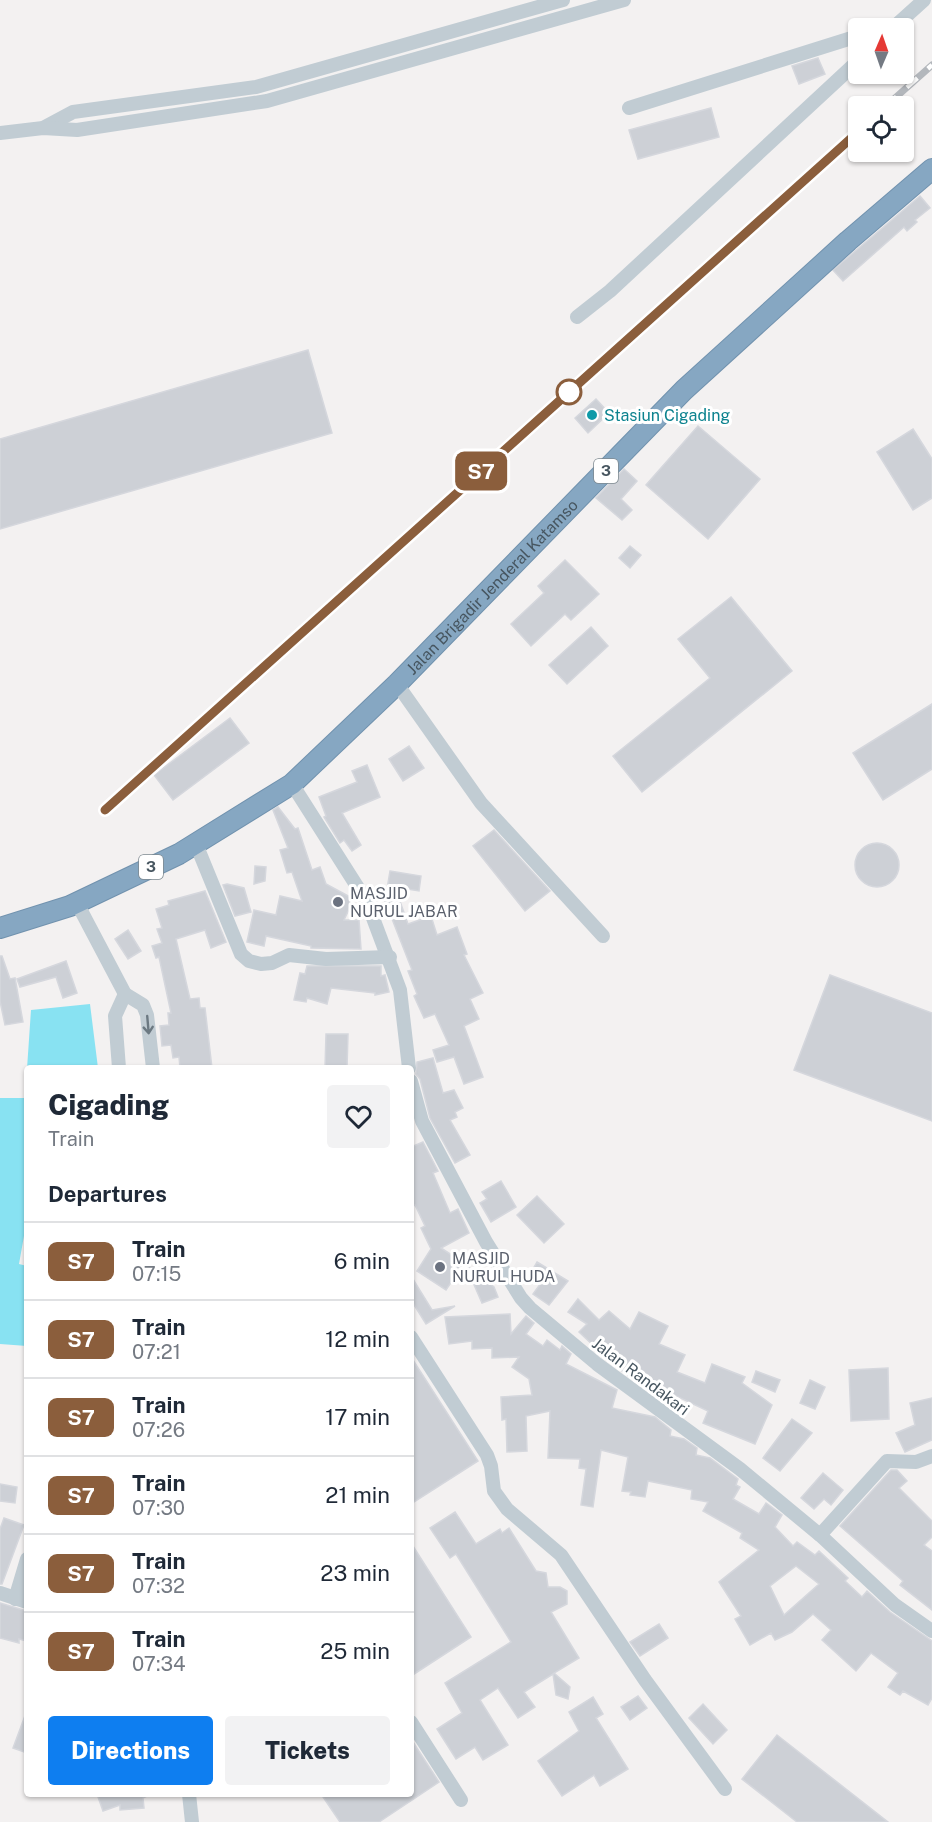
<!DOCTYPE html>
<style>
:root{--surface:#fff;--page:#f2f2f3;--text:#1f2937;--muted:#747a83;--line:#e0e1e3;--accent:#0e7ef0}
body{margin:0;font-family:"Public Sans",sans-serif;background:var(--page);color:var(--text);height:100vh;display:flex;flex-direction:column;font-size:22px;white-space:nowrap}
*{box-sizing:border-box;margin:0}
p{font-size:20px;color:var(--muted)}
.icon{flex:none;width:33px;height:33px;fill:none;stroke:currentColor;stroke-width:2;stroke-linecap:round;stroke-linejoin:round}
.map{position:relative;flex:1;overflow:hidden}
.panel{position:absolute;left:24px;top:1065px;width:390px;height:732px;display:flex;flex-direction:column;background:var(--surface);border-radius:6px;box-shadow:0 2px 4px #0004}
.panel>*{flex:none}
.badge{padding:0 12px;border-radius:9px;font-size:21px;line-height:39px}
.needle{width:39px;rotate:2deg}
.controls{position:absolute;left:848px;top:18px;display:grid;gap:12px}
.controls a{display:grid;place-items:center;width:66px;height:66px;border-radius:6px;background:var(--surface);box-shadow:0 2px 4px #0004;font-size:30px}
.map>.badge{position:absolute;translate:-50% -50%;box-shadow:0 0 0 3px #fff}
h2{padding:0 24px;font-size:22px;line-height:54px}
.round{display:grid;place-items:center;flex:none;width:63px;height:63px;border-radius:6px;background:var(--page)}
.headline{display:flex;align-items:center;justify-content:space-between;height:102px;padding:0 24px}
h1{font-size:28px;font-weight:800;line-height:45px}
.primary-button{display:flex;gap:12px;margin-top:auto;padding:12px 24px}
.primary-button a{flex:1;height:69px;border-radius:6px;background:var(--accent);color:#fff;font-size:24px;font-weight:800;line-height:69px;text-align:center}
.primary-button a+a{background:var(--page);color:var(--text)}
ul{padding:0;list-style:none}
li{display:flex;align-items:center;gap:18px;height:78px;padding:0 24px;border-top:2px solid var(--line)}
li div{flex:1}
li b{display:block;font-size:22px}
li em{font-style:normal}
li .badge{min-width:66px;font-weight:700;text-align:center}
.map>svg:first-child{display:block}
.water{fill:#88e2f2}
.building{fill:#cdd0d6;stroke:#d5d7dd;stroke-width:1.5;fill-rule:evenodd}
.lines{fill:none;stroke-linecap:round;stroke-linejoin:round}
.highway-casing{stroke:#7192ae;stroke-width:22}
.minor{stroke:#c1ccd3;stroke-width:14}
.highway{stroke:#86a7c2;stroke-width:20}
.rail-casing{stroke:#b3b7bc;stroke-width:7}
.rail{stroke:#fff;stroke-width:4.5;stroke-dasharray:14;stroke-linecap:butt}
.oneway{stroke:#6c7982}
.line-casing{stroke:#fff;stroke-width:14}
.line{stroke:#8b5e3c;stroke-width:9}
.stop-dot{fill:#fff;stroke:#8b5e3c;stroke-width:3}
.culture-dot{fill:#0f9aa8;stroke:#fff;stroke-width:2}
.worship-dot{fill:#6b7280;stroke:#fff;stroke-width:2}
.labels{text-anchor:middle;stroke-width:6;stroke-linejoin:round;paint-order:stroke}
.shield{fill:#fff;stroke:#7e8990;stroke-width:1.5}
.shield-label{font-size:15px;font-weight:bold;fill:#475660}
.culture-label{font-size:16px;fill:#0d838f;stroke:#fff;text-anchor:start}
.street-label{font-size:16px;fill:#475660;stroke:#fff}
.worship-label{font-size:16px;fill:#5b616d;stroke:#fff;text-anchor:start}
</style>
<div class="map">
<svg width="932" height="1822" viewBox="0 0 932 1822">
<rect width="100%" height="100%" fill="#f3f1f1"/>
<polygon class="water" points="90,1004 98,1068 27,1068 27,1219 19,1264 27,1266 27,1346 0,1344 0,1098 25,1098 31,1010"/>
<g class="building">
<polygon points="818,58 825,74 799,84 792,66"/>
<polygon points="711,108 719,137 638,159 629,130"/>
<polygon points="920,196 930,208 915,220 917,222 907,231 904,227 843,281 833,270"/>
<polygon points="308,350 332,433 0,529 0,439"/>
<polygon points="596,399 609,413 588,433 575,418"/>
<polygon points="698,426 760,479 708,539 646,485"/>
<polygon points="913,429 932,459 932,498 913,510 877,452"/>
<polygon points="624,469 637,481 621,499 632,510 622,520 596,498"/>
<polygon points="630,546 641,555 630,568 619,558"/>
<polygon points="565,560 599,594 571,620 565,614 531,646 511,624 544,593 538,586"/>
<polygon points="731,597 792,671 642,792 613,756 710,678 678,639"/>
<polygon points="591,627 608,646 567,684 549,665"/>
<polygon points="932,704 932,769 883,800 853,753"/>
<polygon points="230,718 249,743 173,800 154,775"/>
<polygon points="409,746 424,768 403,781 389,759"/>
<polygon points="367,765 380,797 342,813 361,845 352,851 344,840 340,843 324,817 326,816 319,797 357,782 352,771"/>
<polygon points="278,807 295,829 298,828 312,870 320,867 326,884 354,899 344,920 359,920 361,949 311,948 311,946 266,936 264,946 247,942 254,910 276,915 280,896 302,901 292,872 287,873 280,850 288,848 273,810"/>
<polygon points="494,830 550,891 525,911 473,846"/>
<circle cx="877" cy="865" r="22"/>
<polygon points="255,866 266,867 265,881 254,884"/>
<polygon points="390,871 421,876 419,891 395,887 408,924 431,916 437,935 457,927 467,954 464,955 483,993 470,999 479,1019 464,1026 483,1077 464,1084 454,1057 437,1062 433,1050 449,1045 435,1014 424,1018 414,996 417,994 408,971 412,970 385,901"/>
<polygon points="227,884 244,888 251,912 235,916 223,885"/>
<polygon points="205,891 226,942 211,948 205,930 176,939 190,999 199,998 200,1008 205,1008 212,1068 180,1068 179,1057 173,1058 171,1045 162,1046 160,1026 169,1025 168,1013 171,1013 159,957 156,958 152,946 162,943 157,929 162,928 156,909 169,905 168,901"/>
<polygon points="128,930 141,951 128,959 115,939"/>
<polygon points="0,956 2,956 10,979 15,978 23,1022 5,1025 0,1001"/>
<polygon points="66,961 77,993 63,998 56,977 20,987 17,979"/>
<polygon points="307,966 381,966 381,976 385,975 389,992 375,995 375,993 331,988 327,1004 307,998 306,1002 294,1000 300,973 305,974"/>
<polygon points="830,975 932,1013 932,1121 794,1070"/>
<polygon points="326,1034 348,1034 347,1068 325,1068"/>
<polygon points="433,1058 443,1093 454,1090 463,1108 455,1112 457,1117 450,1120 470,1155 455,1163 430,1118 420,1079 416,1074 417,1062"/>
<polygon points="423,1142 438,1171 433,1173 450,1213 458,1209 469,1233 441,1248 464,1263 446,1290 417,1271 431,1249 421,1228 425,1226 415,1205 411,1207 411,1147"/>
<polygon points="501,1181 516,1207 491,1222 480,1203 487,1199 482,1192"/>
<polygon points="537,1196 564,1224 544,1243 517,1215"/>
<polygon points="537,1262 568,1281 549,1305 533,1294 541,1283 529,1276"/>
<polygon points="465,1264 494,1287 498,1297 482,1303"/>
<polygon points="411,1276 432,1310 455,1306 426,1324 411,1300"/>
<polygon points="578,1299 599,1320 609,1311 630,1329 639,1312 668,1326 659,1344 685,1355 677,1372 705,1383 712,1364 745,1377 742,1383 772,1405 755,1444 703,1423 708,1411 668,1392 667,1395 644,1387 614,1365 579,1332 587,1324 568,1312"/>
<path d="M510 1314 511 1334 526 1316 534 1323 526 1334 543 1346 547 1340 560 1350 562 1346 571 1354 566 1364 617 1390 612 1408 655 1417 671 1430 670 1436 684 1439 697 1448 696 1455 710 1458 738 1479 736 1485 740 1487 733 1499 759 1514 766 1503 769 1505 782 1515 775 1527 793 1546 797 1542 815 1555 819 1551 848 1578 845 1581 862 1597 867 1591 890 1612 932 1641V1698L928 1705 903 1691 900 1695 888 1687 898 1673 871 1653 856 1671 822 1640 831 1630 813 1614 792 1632 775 1640 771 1633 750 1645 735 1619 741 1616 719 1582 759 1550 740 1538 742 1533 703 1511 708 1502 691 1499 692 1490 648 1481 645 1497 630 1495 631 1492 622 1491 628 1457 601 1450 593 1507 581 1505 586 1469 579 1468 580 1459 548 1458 550 1411 526 1416 527 1451 507 1452 506 1419 502 1420 501 1397 532 1395 529 1379 512 1367 519 1357 492 1358V1348L472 1349V1341L449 1344 445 1317ZM796 1566 819 1584 784 1615 770 1586Z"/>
<polygon points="411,1357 478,1461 411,1504"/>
<polygon points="888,1368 889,1419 851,1421 849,1370"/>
<polygon points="756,1371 780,1380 775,1392 752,1382"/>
<polygon points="810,1380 825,1387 815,1409 800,1403"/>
<polygon points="932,1398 932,1440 905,1452 896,1433 915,1425 910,1403"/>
<polygon points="792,1419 812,1433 780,1471 763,1458"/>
<polygon points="891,1470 897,1470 907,1481 899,1488 932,1521 932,1537 924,1545 932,1551 932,1610 900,1585 903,1581 840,1526"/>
<polygon points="823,1473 843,1490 831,1505 824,1499 814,1509 801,1498"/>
<polygon points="0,1484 17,1487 15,1503 0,1501"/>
<polygon points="455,1512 476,1544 500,1529 502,1533 509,1528 536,1571 546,1573 548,1587 560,1587 567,1591 567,1604 551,1612 579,1658 554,1673 570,1687 568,1699 556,1695 553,1674 524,1692 535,1707 518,1718 498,1688 480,1700 508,1745 483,1760 475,1747 456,1759 437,1729 462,1713 445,1683 511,1642 456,1554 450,1558 430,1528"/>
<polygon points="4,1518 24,1525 2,1584 0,1584 0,1529"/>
<polygon points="411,1543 471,1637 411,1676"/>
<polygon points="0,1603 27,1611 27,1641 19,1639 19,1643 0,1638"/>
<polygon points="659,1624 668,1638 640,1656 630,1642"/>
<polygon points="638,1696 647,1708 630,1720 621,1707"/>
<polygon points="593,1697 603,1714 596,1718 628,1769 600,1786 594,1775 562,1796 538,1761 579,1731 569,1712"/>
<polygon points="703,1704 727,1730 713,1744 689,1718"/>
<polygon points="26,1713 27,1713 27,1753 13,1748"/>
<polygon points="777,1735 888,1822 797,1822 742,1779"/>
<polygon points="411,1739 439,1782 379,1822 340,1822 321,1794 411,1794"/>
<polygon points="97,1794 147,1794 147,1796 143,1798 144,1808 120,1810 120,1805 103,1811"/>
</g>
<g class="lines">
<defs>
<g id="highway">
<path id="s1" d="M0 928 70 906 179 854 292 784 397 684 684 390 848 241 932 169"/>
</g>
</defs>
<use href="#highway" class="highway-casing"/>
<g class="minor">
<polyline points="893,28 924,0"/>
<polyline points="629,108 858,36"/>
<polyline points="45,127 73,112 256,87 563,0"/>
<polyline points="0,133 43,128 77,130 267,101 624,0"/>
<polyline points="577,317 610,291 858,61"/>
<polyline points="397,684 481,803 603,936"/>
<polyline points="292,784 367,902 400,990 409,1068"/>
<polyline points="196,844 241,954 249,961 261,964 272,963 289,955 326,959 390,957"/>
<polyline points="77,903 125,994 143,1005 147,1015 153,1068"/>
<polyline points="119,1068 115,1016 125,994"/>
<polyline points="411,1081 422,1121 486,1242 521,1298 530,1308 597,1364 740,1469 820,1535 895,1605 932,1631"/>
<polyline points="411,1337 487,1455 491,1466 494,1491 507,1509 561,1555 645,1680 725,1789"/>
<polyline points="820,1535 887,1461 916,1462 932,1456"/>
<polyline points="0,1593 27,1602"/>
<polyline points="15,1599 27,1559"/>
<polyline points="411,1722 461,1800"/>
<polyline points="189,1794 192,1822"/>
</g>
<use href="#highway" class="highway"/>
<defs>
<g id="rail">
<polyline points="886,106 932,65"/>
<polyline points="105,810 858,132"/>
</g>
</defs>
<use href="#rail" class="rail-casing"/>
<use href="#rail" class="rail"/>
</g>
<defs><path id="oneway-shaft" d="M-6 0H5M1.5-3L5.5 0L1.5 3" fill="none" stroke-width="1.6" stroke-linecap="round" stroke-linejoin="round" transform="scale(1.5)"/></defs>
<use class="oneway" href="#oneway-shaft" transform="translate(148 1025) rotate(85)"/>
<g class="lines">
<defs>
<polyline id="line" points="105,810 858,132"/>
</defs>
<use href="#line" class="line-casing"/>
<use href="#line" class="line"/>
</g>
<circle class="stop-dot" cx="569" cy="392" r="12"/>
<circle class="culture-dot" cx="592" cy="415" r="6"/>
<g class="worship-dot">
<circle cx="338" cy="902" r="6"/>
<circle cx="440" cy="1267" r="6"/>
</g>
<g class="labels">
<g class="shield">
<rect x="594" y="459" width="24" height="24" rx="4.5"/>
<rect x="139" y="855" width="24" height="24" rx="4.5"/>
</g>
<g class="shield-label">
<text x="606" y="476">3</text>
<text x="151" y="872">3</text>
</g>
<g class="culture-label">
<text x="604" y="421">Stasiun Cigading</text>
</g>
<g class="street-label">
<text dy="6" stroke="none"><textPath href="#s1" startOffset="608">Jalan Brigadir Jenderal Katamso</textPath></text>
<text transform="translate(641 1376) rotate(37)" y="6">Jalan Randakari</text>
</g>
<g class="worship-label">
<text x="350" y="899">MASJID<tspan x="350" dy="18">NURUL JABAR</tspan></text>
<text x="452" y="1264">MASJID<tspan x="452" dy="18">NURUL HUDA</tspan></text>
</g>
</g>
</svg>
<div class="controls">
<a><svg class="needle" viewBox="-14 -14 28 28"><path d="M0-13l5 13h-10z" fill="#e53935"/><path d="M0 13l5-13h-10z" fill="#747a83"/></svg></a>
<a><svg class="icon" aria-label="locate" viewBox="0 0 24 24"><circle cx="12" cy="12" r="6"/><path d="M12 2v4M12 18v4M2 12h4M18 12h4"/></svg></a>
</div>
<b class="badge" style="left:481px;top:471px;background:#8b5e3c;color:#fff">S7</b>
<section class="panel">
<div class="headline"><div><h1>Cigading</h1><p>Train</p></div><a class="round"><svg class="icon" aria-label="heart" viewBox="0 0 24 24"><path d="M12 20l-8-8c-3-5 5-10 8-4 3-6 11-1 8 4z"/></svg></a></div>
<h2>Departures</h2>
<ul>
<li><span class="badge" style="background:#8b5e3c;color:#fff">S7</span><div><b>Train</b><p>07:15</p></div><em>6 min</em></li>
<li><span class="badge" style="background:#8b5e3c;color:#fff">S7</span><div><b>Train</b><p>07:21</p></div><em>12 min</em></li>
<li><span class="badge" style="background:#8b5e3c;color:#fff">S7</span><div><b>Train</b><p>07:26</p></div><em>17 min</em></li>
<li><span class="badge" style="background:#8b5e3c;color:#fff">S7</span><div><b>Train</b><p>07:30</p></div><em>21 min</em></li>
<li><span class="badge" style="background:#8b5e3c;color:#fff">S7</span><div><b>Train</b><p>07:32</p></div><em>23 min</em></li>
<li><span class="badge" style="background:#8b5e3c;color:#fff">S7</span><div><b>Train</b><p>07:34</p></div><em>25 min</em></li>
</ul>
<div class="primary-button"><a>Directions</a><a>Tickets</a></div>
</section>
</div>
